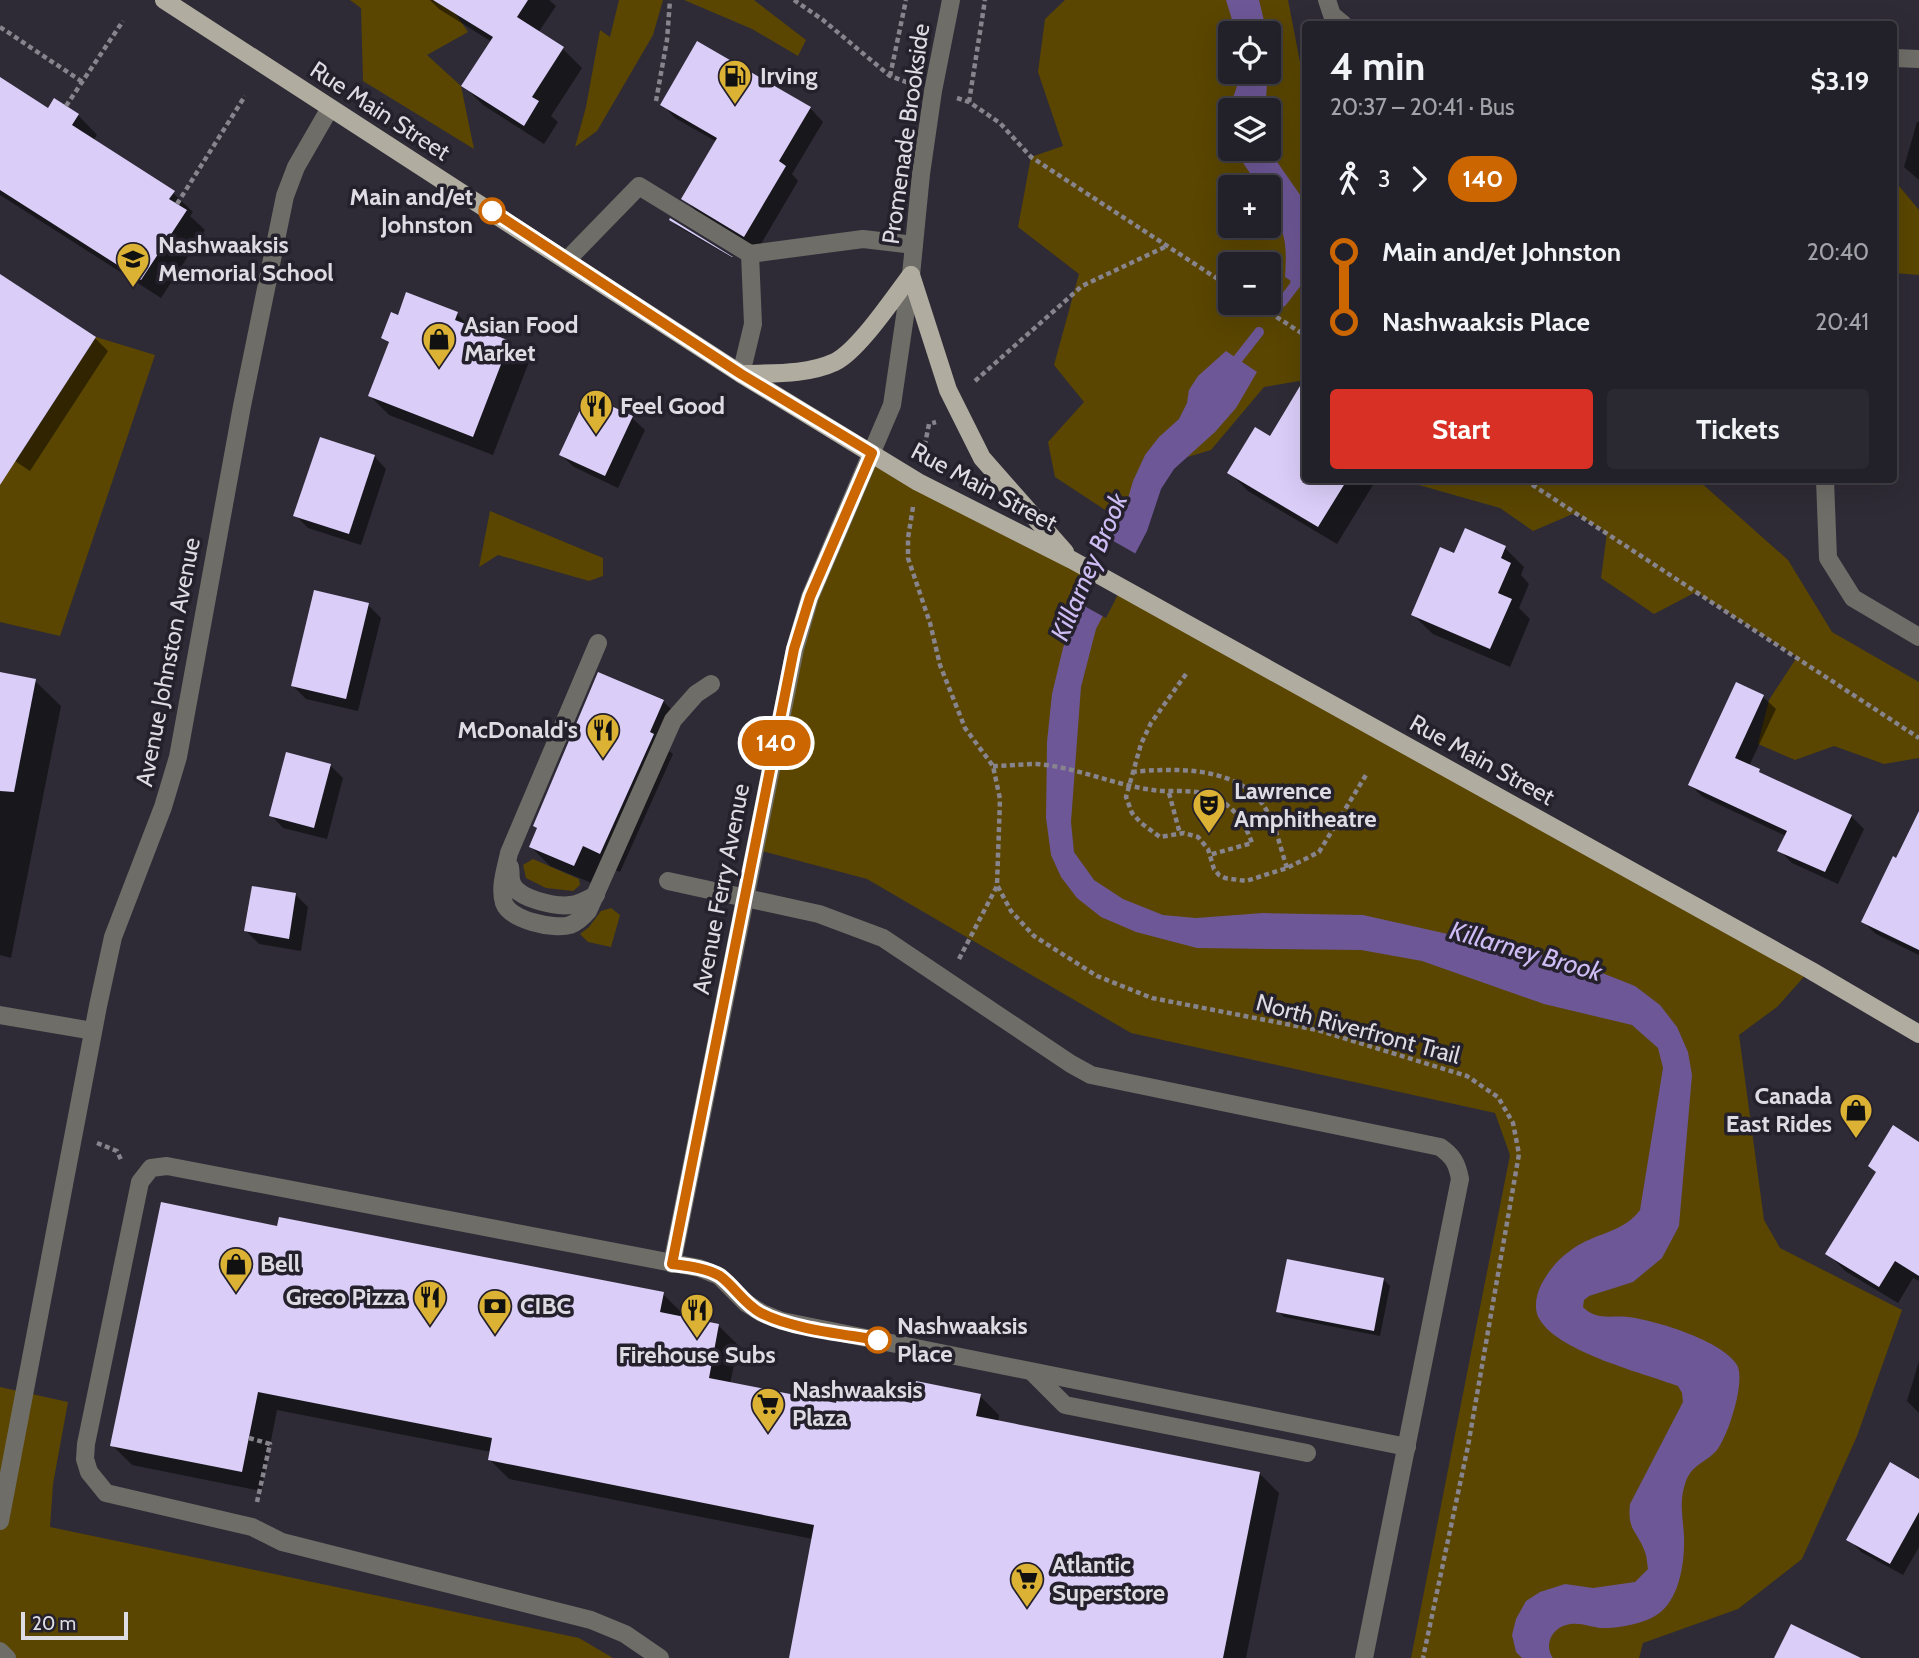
<!DOCTYPE html>
<meta charset="utf-8">
<style>
:root{--surface:#222028;--page:#2a2830;--text:#f1f3f6;--muted:#a2a3a8;--line:#3f3e45;--accent:#d93025}
body{margin:0;font-family:Cabin,sans-serif;background:var(--page);color:var(--text);height:100vh;display:flex;flex-direction:column;font-size:26px;white-space:nowrap}
*{box-sizing:border-box;margin:0}
p{font-size:23px;color:var(--muted)}
.icon{flex:none;width:38px;height:38px;fill:none;stroke:currentColor;stroke-width:2;stroke-linecap:round;stroke-linejoin:round}
.map{position:relative;flex:1;overflow:hidden}
.panel{position:absolute;left:1302px;top:21px;width:595px;height:462px;display:flex;flex-direction:column;background:var(--surface);border-radius:7px;box-shadow:0 7px 28px #0002,0 0 0 2px var(--line)}
.panel>*{flex:none}
.badge{padding:0 14px;border-radius:23px;font-size:24px;line-height:46px}
.controls{position:absolute;left:1218px;top:21px;display:grid;gap:14px}
.controls a{display:grid;place-items:center;width:63px;height:63px;border-radius:7px;background:var(--surface);box-shadow:0 7px 28px #0002,0 0 0 2px var(--line);font-size:35px}
.scale{position:absolute;left:21px;bottom:18px;width:107px;box-sizing:border-box;padding-left:7px;border:4px solid #dedce3;border-top:0;font-size:19px;line-height:24px;white-space:nowrap;color:#dedce3;-webkit-text-stroke:5px #25212c;paint-order:stroke}
.map>.badge{position:absolute;translate:-50% -50%;box-shadow:0 0 0 4px #fff}
.legs{display:flex;align-items:center;gap:10px;height:77px;padding:0 28px;font-size:23px}
.legs p{margin-inline-start:auto}
.summary{display:flex;align-items:center;justify-content:space-between;height:119px;padding:0 28px}
h1{font-size:38px;font-weight:700;line-height:52px}
.button{display:flex;gap:14px;margin-top:auto;padding:14px 28px}
.button a{flex:1;height:80px;border-radius:7px;background:var(--accent);color:#fff;font-size:28px;font-weight:700;line-height:80px;text-align:center}
.button a+a{background:var(--page);color:var(--text)}
ul{padding:0 28px;list-style:none}
li{display:flex;align-items:center;gap:24px;height:70px;font-size:26px}
li i{display:grid;place-items:center;width:10px;height:100%;margin:0 9px;background:currentColor}
li i::after{content:'';width:18px;height:18px;margin:-9px;border:5px solid;border-radius:50%;background:var(--surface)}
li p{margin-inline-start:auto}
li:first-child i{background:linear-gradient(#0000 50%,currentColor 0)}
li:last-child i{background:linear-gradient(currentColor 50%,#0000 0)}
.map>svg:first-child{display:block}
.green{fill:#5a4600;fill-rule:evenodd}
.water{fill:#6d5796}
.pier{fill:#2e2b36}
.shadow{fill:#0007}
.lines{fill:none;stroke-linecap:round;stroke-linejoin:round}
.stream{stroke:#6d5796;stroke-width:10}
.building{fill:#dacdf8}
.path{stroke:#87848d;stroke-width:4.5;stroke-dasharray:5 3.5;stroke-linecap:butt}
.minor{stroke:#6f6d67;stroke-width:18}
.major{stroke:#b0aca0;stroke-width:18}
.line-1-casing{stroke:#fff;stroke-width:16}
.line-1{stroke:#c60;stroke-width:10}
.stop-1-dot{fill:#fff;stroke:#c60;stroke-width:3.5}
.labels{text-anchor:middle;stroke-width:7;stroke-linejoin:round;paint-order:stroke}
.poi-label{font-size:24px;font-weight:bold;fill:#dedce3;stroke:#25212c;text-anchor:start}
.street-label{font-size:24px;fill:#dedce3;stroke:#25212c}
.stop-label{font-size:24px;font-weight:bold;fill:#dedce3;stroke:#25212c;text-anchor:end}
.water-label{font-size:26px;font-style:italic;fill:#cebdf4;stroke:#25212c}
</style>
<div class="map">
<svg width="1919" height="1658" viewBox="0 0 1919 1658">
<rect width="100%" height="100%" fill="#2e2b36"/>
<g class="green">
<polygon points="350,0 433,0 455,13 468,32 427,55 461,86 474,149 363,81 361,8"/>
<polygon points="619,0 663,0 653,35 597,131 575,147 586,107 600,30 610,37"/>
<polygon points="684,0 754,0 806,40 798,56 752,29"/>
<path d="M1065 0H1288L1305 88V380L1264 387 1211 450 1157 466 1131 527 1055 477 1048 442 1084 402 1054 365 1079 274 1018 227 1031 157 1063 146 1038 72 1045 19ZM1230 33H1269V72H1230ZM1230 110H1269V149H1230ZM1230 187H1269V226H1230ZM1230 264H1269V303H1230Z"/>
<polygon points="1894,180 1919,210 1919,275 1894,273"/>
<polygon points="96,337 155,355 60,636 0,622 0,448 17,459"/>
<polygon points="871,453 1810,970 1777,1007 1739,1035 1764,1220 1780,1248 1902,1310 1857,1436 1802,1559 1738,1609 1643,1643 1639,1658 1411,1658 1510,1155 1495,1113 1131,1033 867,879 754,849 795,649"/>
<polygon points="1401,480 1698,480 1788,560 1832,632 1919,682 1919,758 1884,764 1834,746 1795,760 1758,744 1769,700 1797,657 1696,592 1654,614 1601,578 1607,533 1575,513 1533,531 1500,508"/>
<polygon points="490,511 603,558 603,576 589,581 498,555 479,567"/>
<polygon points="533,859 579,879 580,885 573,891 546,888 526,878 523,865"/>
<polygon points="611,908 620,915 611,947 588,942 580,934 589,927 601,911"/>
<polygon points="0,1387 68,1402 53,1484 50,1527 579,1638 613,1658 0,1658"/>
</g>
<g class="water">
<polygon points="1226,0 1259,0 1267,33 1236,33"/>
<path d="M1239 72H1268L1265 110H1230V144C1229 138 1226 132 1226 127 1224 108 1240 91 1239 72Z"/>
<path d="M1269 145 1271 153 1305 202V290L1285 277C1286 261 1287 246 1282 231 1275 210 1269 212 1269 187H1259L1234 149H1269Z"/>
<path d="M1226 351 1257 372 1236 408 1215 432 1174 469 1161 489 1147 531 1096 629 1081 687 1071 822 1074 852 1094 880 1123 899 1163 915 1196 918 1263 913 1363 915 1577 963 1635 986 1660 1005 1677 1027 1688 1052 1692 1075 1679 1226 1662 1258 1633 1282 1589 1296 1584 1300 1583 1307C1597 1321 1610 1315 1628 1317 1655 1320 1723 1341 1737 1365 1746 1381 1728 1436 1717 1450 1706 1463 1691 1464 1685 1484 1679 1502 1683 1518 1684 1536 1685 1561 1680 1599 1658 1614 1646 1623 1617 1629 1602 1628 1590 1627 1579 1621 1566 1625 1551 1629 1544 1646 1553 1658H1522L1516 1652 1512 1635 1516 1619 1526 1601 1540 1592 1565 1584 1593 1588 1635 1582 1648 1569C1647 1564 1647 1557 1645 1552 1637 1530 1627 1531 1630 1504L1683 1402 1682 1393 1678 1386C1643 1373 1559 1352 1540 1320 1533 1310 1536 1295 1541 1285 1550 1268 1561 1256 1577 1246 1598 1233 1625 1231 1640 1210L1663 1068 1658 1048 1632 1025 1544 1004 1422 961 1361 950 1197 948 1136 932 1101 917 1077 898 1061 877 1051 855 1046 818 1047 742 1052 694 1063 648 1074 618 1124 512 1133 481 1145 455 1159 437 1179 419 1187 403 1189 390 1198 376Z"/>
</g>
<polygon class="pier" points="1108,538 1138,555 1106,618 1077,602"/>
<g class="shadow">
<polygon points="430,0 549,0 556,6 538,33 563,49 582,68 551,116 558,122 544,144 483,105 464,86 492,42 439,9"/>
<polygon points="0,79 48,111 78,115 97,135 93,141 173,193 193,212 190,216 205,230 161,298 0,195"/>
<polygon points="662,104 810,108 823,122 792,174 798,181 758,249 697,212 684,198 717,142 675,118"/>
<polygon points="1917,122 1919,122 1919,180 1904,167"/>
<polygon points="673,222 723,253 677,226"/>
<polygon points="0,277 95,338 108,351 30,471 0,451"/>
<polygon points="457,314 471,328 509,343 529,362 493,455 389,415 370,396 390,344 383,338 399,317"/>
<polygon points="632,418 645,430 618,488 574,467 561,455"/>
<polygon points="1270,438 1306,480 1376,480 1337,544 1248,491 1230,473"/>
<polygon points="374,456 386,469 361,545 308,528 295,515"/>
<polygon points="1505,548 1524,567 1521,575 1529,584 1519,608 1530,619 1510,667 1433,634 1413,615 1455,555"/>
<polygon points="368,605 381,618 358,711 306,699 293,686"/>
<polygon points="0,674 35,681 61,706 11,958 0,955"/>
<polygon points="1737,685 1763,697 1776,709 1749,766 1765,777 1851,816 1864,829 1838,884 1792,863 1779,850 1786,836 1703,797 1690,785"/>
<polygon points="663,701 682,720 669,751 673,754 620,872 602,864 594,884 550,866 531,847 538,829 535,826"/>
<polygon points="330,765 343,778 327,839 283,828 271,815"/>
<polygon points="1919,862 1919,955 1876,934 1863,922"/>
<polygon points="296,895 308,907 301,951 259,944 246,931"/>
<polygon points="1919,1144 1919,1281 1913,1278 1898,1303 1845,1271 1828,1253"/>
<polygon points="279,1228 663,1294 682,1313 681,1318 718,1325 738,1345 730,1384 837,1405 913,1405 980,1396 999,1415 998,1422 1259,1473 1279,1493 1246,1658 791,1658 813,1539 509,1479 490,1460 491,1452 277,1410 261,1491 132,1465 112,1445"/>
<polygon points="1384,1280 1390,1286 1380,1336 1284,1317 1278,1311"/>
<polygon points="1919,1361 1919,1413 1907,1401"/>
<polygon points="1919,1481 1919,1547 1903,1575 1861,1552 1849,1539"/>
</g>
<g class="lines">
<g class="stream">
<polyline points="1282,302 1295,285 1296,273"/>
<polyline points="1230,369 1259,332"/>
</g>
</g>
<g class="building">
<polygon points="433,0 528,0 517,17 564,47 532,97 539,101 524,126 461,86 493,37"/>
<polygon points="697,41 811,107 779,161 786,166 744,237 681,199 717,138 660,105"/>
<polygon points="0,77 48,108 54,98 79,114 72,125 175,191 169,199 187,210 141,280 0,190"/>
<polygon points="670,218 733,257 732,257 669,220"/>
<polygon points="0,274 96,337 0,485"/>
<polygon points="406,292 458,312 455,320 510,341 473,437 368,396 389,342 381,338 391,312 398,315"/>
<polygon points="1306,376 1306,480 1347,480 1318,527 1227,473 1255,427 1270,436"/>
<polygon points="587,395 633,416 605,476 559,455"/>
<polygon points="320,437 375,455 349,534 293,516"/>
<polygon points="1465,528 1506,546 1501,558 1511,563 1498,593 1512,599 1490,649 1411,615 1440,547 1454,553"/>
<polygon points="314,590 369,603 346,699 291,686"/>
<polygon points="0,672 36,679 14,792 0,791"/>
<polygon points="598,672 664,700 650,732 654,734 600,854 583,846 574,866 529,847 537,828 533,826"/>
<polygon points="1736,682 1764,695 1735,758 1760,769 1759,772 1852,815 1825,872 1777,851 1787,831 1688,785"/>
<polygon points="286,752 331,764 314,828 269,816"/>
<polygon points="1919,811 1919,950 1861,922 1893,856 1896,858"/>
<polygon points="252,886 296,893 289,939 244,931"/>
<polygon points="1893,1125 1919,1142 1919,1276 1895,1261 1879,1287 1825,1254 1876,1172 1868,1166"/>
<polygon points="161,1202 277,1226 279,1217 664,1292 660,1312 719,1324 709,1378 836,1403 839,1389 912,1403 916,1381 981,1394 976,1416 1260,1472 1223,1658 789,1658 814,1525 488,1460 492,1438 258,1392 242,1472 110,1446"/>
<polygon points="1287,1259 1384,1278 1374,1331 1276,1312"/>
<polygon points="1890,1462 1919,1479 1919,1512 1890,1564 1846,1540"/>
<polygon points="1791,1624 1861,1658 1774,1658"/>
</g>
<g class="lines">
<g class="path">
<polyline points="794,0 823,20 890,76 909,83"/>
<polyline points="0,27 84,83"/>
<polyline points="890,76 906,0"/>
<polyline points="957,98 969,102 1000,123 1031,157 1230,287"/>
<polyline points="656,101 667,40 670,0"/>
<polyline points="969,102 985,0"/>
<polyline points="66,106 123,21"/>
<polyline points="177,204 245,96"/>
<polyline points="1255,303 1306,336"/>
<polyline points="975,381 1082,286 1167,246"/>
<polyline points="923,454 929,424 936,422"/>
<polyline points="1525,480 1919,738"/>
<polyline points="913,507 908,538 908,558 930,623 940,665 965,728 993,766 1000,799 997,885 1011,911 1034,936 1097,976 1152,998 1317,1030 1467,1076 1498,1097 1513,1123 1519,1154 1468,1446 1423,1658"/>
<polyline points="1186,674 1151,723 1141,744 1126,797 1132,813 1141,823 1160,837 1184,833 1198,837 1208,849 1214,869 1219,875 1225,878 1246,881 1287,868 1319,852 1366,775"/>
<path d="M993 766C1007 766 1022 764 1037 764 1076 767 1114 785 1153 790 1172 793 1193 788 1212 796 1233 805 1245 823 1252 843L1209 855"/>
<path d="M1132 772C1173 768 1232 766 1261 802 1275 820 1280 847 1287 868"/>
<polyline points="1169,793 1180,834"/>
<polyline points="959,959 997,886"/>
<polyline points="97,1143 117,1151 122,1162"/>
<polyline points="249,1438 270,1444 257,1502"/>
</g>
<g class="minor">
<polyline points="1327,0 1332,15 1343,24"/>
<polyline points="1894,58 1919,59"/>
<polyline points="567,260 639,186 750,254"/>
<polyline points="741,374 753,324 750,254 863,239 914,245"/>
<polyline points="1825,480 1828,558 1853,598 1919,637"/>
<path d="M598 643 509 853C506 868 499 887 504 903 510 920 554 930 570 925 578 922 583 917 588 911L673 720 696 694 711 684"/>
<path d="M510 867C511 872 510 879 512 883 517 899 556 907 571 905 580 904 588 899 596 895"/>
<path d="M668 881 819 914 883 938 1071 1064 1091 1075 1440 1147C1453 1156 1457 1163 1460 1179L1364 1658"/>
<polyline points="0,1015 93,1031"/>
<polyline points="672,1264 795,649 810,597 892,405 911,275 921,174 933,91 951,0"/>
<polyline points="1032,1372 1065,1405 1307,1453"/>
<polyline points="0,1521 98,1006 113,937 163,807 178,757 242,406 285,196 296,167 330,108"/>
<polyline points="0,1651 7,1658"/>
<polyline points="660,1658 625,1634 591,1620 282,1542 252,1527 106,1493 89,1472 85,1459 86,1444 140,1182 151,1168 167,1166 699,1268 719,1276 746,1303 762,1313 782,1321 1407,1447"/>
</g>
<g class="major">
<polyline points="164,0 741,374 918,482 1072,560 1810,970 1919,1034"/>
<polyline points="911,275 948,390 982,458 1065,552"/>
<path d="M743 374C773 373 807 375 835 362 859 350 894 297 911 275"/>
</g>
</g>
<g class="lines">
<defs>
<path id="line-1" d="M492 211 741 374 872 453 810 597 794 649 672 1264C688 1266 707 1268 720 1276 735 1287 744 1304 761 1313 791 1329 844 1334 878 1340"/>
</defs>
<use href="#line-1" class="line-1-casing"/>
<use href="#line-1" class="line-1"/>
</g>
<defs>
<symbol id="fuel-pin" viewBox="-11 -11 22 30"><path d="M0 17L-7.5 6A9.5 9.5 0 1 1 7.5 6Z" fill="#dbb233" stroke="#25212c"/><path d="M-5.5-6h7V0h2V4h1.3V-2.5L3-4.5l.8-.8L6-3V5H2.5V1h-1V6h-7ZM-4.2-4.7v3.2H.2V-4.7Z" fill="#111"/></symbol>
<symbol id="school-pin" viewBox="-11 -11 22 30"><path d="M0 17L-7.5 6A9.5 9.5 0 1 1 7.5 6Z" fill="#dbb233" stroke="#25212c"/><path d="M0-5L7-2L0 1L-7-2ZM-4 1L0 2.5L4 1V4Q0 6-4 4Z" fill="#111"/></symbol>
<symbol id="shop-pin" viewBox="-11 -11 22 30"><path d="M0 17L-7.5 6A9.5 9.5 0 1 1 7.5 6Z" fill="#dbb233" stroke="#25212c"/><path d="M-5-2.5h2.3a2.7 3.5 0 0 1 5.4 0H5L5.5 6h-11ZM-1.5-2.5h3a1.5 2.3 0 0 0-3 0Z" fill="#111"/></symbol>
<symbol id="restaurant-pin" viewBox="-11 -11 22 30"><path d="M0 17L-7.5 6A9.5 9.5 0 1 1 7.5 6Z" fill="#dbb233" stroke="#25212c"/><path d="M-5-6h1v4h1v-4h1v4h1v-4h1v5L-1.5 .5V6h-2V.5L-5-1ZM5-6V6H3V1.5H1.5Q1.5-4 5-6Z" fill="#111"/></symbol>
<symbol id="theatre-pin" viewBox="-11 -11 22 30"><path d="M0 17L-7.5 6A9.5 9.5 0 1 1 7.5 6Z" fill="#dbb233" stroke="#25212c"/><path d="M-5-5.5Q0-4 5-5.5V0Q5 5 0 6Q-5 5-5 0ZM-3.3-2.5H-1v1.5H-3.3ZM1-2.5H3.3v1.5H1ZM-2.8 1Q0 5.5 2.8 1Z" fill="#111"/></symbol>
<symbol id="bank-pin" viewBox="-11 -11 22 30"><path d="M0 17L-7.5 6A9.5 9.5 0 1 1 7.5 6Z" fill="#dbb233" stroke="#25212c"/><path d="M-6-4H6V4H-6ZM0-2.3a2.3 2.3 0 1 0 0 4.6a2.3 2.3 0 1 0 0-4.6Z" fill="#111"/></symbol>
<symbol id="supermarket-pin" viewBox="-11 -11 22 30"><path d="M0 17L-7.5 6A9.5 9.5 0 1 1 7.5 6Z" fill="#dbb233" stroke="#25212c"/><path d="M-6-5.5h2.5l.6 2H6L4.5 2H-2.5L-4.4-4H-6ZM-1.5 3.2a1.3 1.3 0 1 0 .1 0ZM3 3.2a1.3 1.3 0 1 0 .1 0Z" fill="#111"/></symbol>
</defs>
<g fill-rule="evenodd">
<use href="#fuel-pin" x="716" y="57" width="38" height="52"/>
<use href="#school-pin" x="114" y="240" width="38" height="52"/>
<use href="#shop-pin" x="420" y="320" width="38" height="52"/>
<use href="#restaurant-pin" x="577" y="387" width="38" height="52"/>
<use href="#restaurant-pin" x="584" y="711" width="38" height="52"/>
<use href="#theatre-pin" x="1190" y="786" width="38" height="52"/>
<use href="#shop-pin" x="1837" y="1091" width="38" height="52"/>
<use href="#shop-pin" x="217" y="1245" width="38" height="52"/>
<use href="#restaurant-pin" x="411" y="1278" width="38" height="52"/>
<use href="#bank-pin" x="476" y="1287" width="38" height="52"/>
<use href="#restaurant-pin" x="678" y="1291" width="38" height="52"/>
<use href="#supermarket-pin" x="749" y="1385" width="38" height="52"/>
<use href="#supermarket-pin" x="1008" y="1560" width="38" height="52"/>
</g>
<g class="stop-1-dot">
<circle cx="492" cy="211" r="12"/>
<circle cx="878" cy="1340" r="12"/>
</g>
<g class="labels">
<g class="poi-label">
<text x="760" y="84">Irving</text>
<text x="158" y="253">Nashwaaksis<tspan x="158" dy="28">Memorial School</tspan></text>
<text x="464" y="333">Asian Food<tspan x="464" dy="28">Market</tspan></text>
<text x="620" y="414">Feel Good</text>
<text x="578" y="738" text-anchor="end">McDonald's</text>
<text x="1234" y="799">Lawrence<tspan x="1234" dy="28">Amphitheatre</tspan></text>
<text x="1832" y="1104" text-anchor="end">Canada<tspan x="1832" dy="28">East Rides</tspan></text>
<text x="260" y="1272">Bell</text>
<text x="406" y="1305" text-anchor="end">Greco Pizza</text>
<text x="520" y="1314">CIBC</text>
<text x="697" y="1363" text-anchor="middle">Firehouse Subs</text>
<text x="792" y="1398">Nashwaaksis<tspan x="792" dy="28">Plaza</tspan></text>
<text x="1052" y="1573">Atlantic<tspan x="1052" dy="28">Superstore</tspan></text>
</g>
<g class="street-label">
<text transform="translate(380 111) rotate(33)" y="8">Rue Main Street</text>
<text transform="translate(906 134) rotate(-82)" y="8">Promenade Brookside</text>
<text transform="translate(984 487) rotate(28)" y="8">Rue Main Street</text>
<text transform="translate(168 662) rotate(-79)" y="8">Avenue Johnston Avenue</text>
<text transform="translate(1482 760) rotate(29)" y="8">Rue Main Street</text>
<text transform="translate(721 889) rotate(-79)" y="8">Avenue Ferry Avenue</text>
<text transform="translate(1358 1029) rotate(15)" y="8">North Riverfront Trail</text>
</g>
<g class="stop-label">
<text x="473" y="205">Main and/et<tspan x="473" dy="28">Johnston</tspan></text>
<text x="897" y="1334" text-anchor="start">Nashwaaksis<tspan x="897" dy="28">Place</tspan></text>
</g>
<g class="water-label">
<text transform="translate(1089 567) rotate(-67)" y="9">Killarney Brook</text>
<text transform="translate(1526 951) rotate(16)" y="9">Killarney Brook</text>
</g>
</g>
</svg>
<div class="controls">
<a><svg class="icon" aria-label="locate" viewBox="0 0 24 24"><circle cx="12" cy="12" r="6"/><path d="M12 2v4M12 18v4M2 12h4M18 12h4"/></svg></a>
<a><svg class="icon" aria-label="layers" viewBox="0 0 24 24"><path d="M12 4l9 5-9 5-9-5zM3 14l9 5 9-5"/></svg></a>
<a>+</a>
<a>−</a>
</div>
<div class="scale">20 m</div>
<b class="badge" style="left:776px;top:743px;background:#c60;color:#fff">140</b>
<section class="panel">
<div class="summary"><div><h1>4 min</h1><p>20:37 – 20:41 · Bus</p></div><b>$3.19</b></div>
<div class="legs"><svg class="icon" aria-label="walk" viewBox="0 0 24 24"><circle cx="13" cy="4" r="2"/><path d="M13 8l-2 6 4 7M11 14l-3 7M7 12l3-4h3l4 4"/></svg>3<svg class="icon" aria-label="forward" viewBox="0 0 24 24"><path d="M9 5l7 7-7 7"/></svg><b class="badge" style="background:#c60;color:#fff">140</b></div>
<ul>
<li><i style="color:#c60"></i><b>Main and/et Johnston</b><p>20:40</p></li>
<li><i style="color:#c60"></i><b>Nashwaaksis Place</b><p>20:41</p></li>
</ul>
<div class="button"><a>Start</a><a>Tickets</a></div>
</section>
</div>
